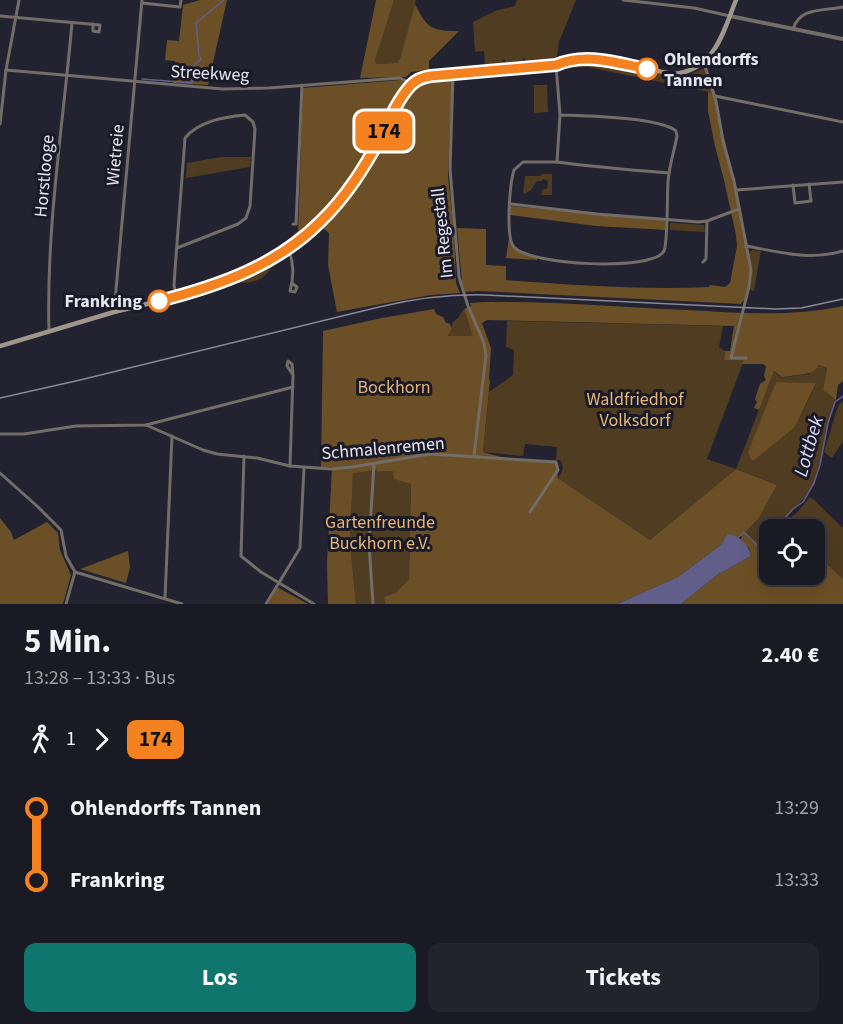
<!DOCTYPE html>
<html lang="de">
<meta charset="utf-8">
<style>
:root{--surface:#1a1a25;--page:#23232d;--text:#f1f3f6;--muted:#9fa1a7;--line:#383842;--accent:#0f766e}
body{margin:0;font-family:"Source Sans 3",sans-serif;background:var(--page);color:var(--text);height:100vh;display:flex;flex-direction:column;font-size:22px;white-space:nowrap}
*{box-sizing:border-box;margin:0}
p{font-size:20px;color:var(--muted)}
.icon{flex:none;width:33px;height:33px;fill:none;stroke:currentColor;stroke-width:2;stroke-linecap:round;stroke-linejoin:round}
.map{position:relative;height:604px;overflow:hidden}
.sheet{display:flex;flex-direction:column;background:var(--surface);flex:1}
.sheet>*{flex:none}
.badge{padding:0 12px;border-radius:9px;font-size:21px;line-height:39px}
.tools{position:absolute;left:759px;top:519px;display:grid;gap:12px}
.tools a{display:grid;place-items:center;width:66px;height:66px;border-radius:12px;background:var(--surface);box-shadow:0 6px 24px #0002,0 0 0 2px var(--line);font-size:30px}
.map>.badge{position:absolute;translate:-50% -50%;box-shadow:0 0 0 3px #fff}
.legs{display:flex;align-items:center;gap:9px;height:66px;padding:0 24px;font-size:20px}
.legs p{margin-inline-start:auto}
.head{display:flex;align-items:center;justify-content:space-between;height:102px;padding:0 24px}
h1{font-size:33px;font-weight:700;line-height:45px}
.primary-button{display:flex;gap:12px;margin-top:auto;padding:12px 24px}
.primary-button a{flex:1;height:69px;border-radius:12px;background:var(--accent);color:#fff;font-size:24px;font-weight:700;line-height:69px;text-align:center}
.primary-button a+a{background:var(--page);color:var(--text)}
ul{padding:0 24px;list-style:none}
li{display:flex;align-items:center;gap:21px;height:72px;font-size:22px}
li i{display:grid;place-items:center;width:9px;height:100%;margin:0 8px;background:currentColor}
li i::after{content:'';width:15px;height:15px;margin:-8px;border:4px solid;border-radius:50%;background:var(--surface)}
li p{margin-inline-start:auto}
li:first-child i{background:linear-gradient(#0000 50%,currentColor 0)}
li:last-child i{background:linear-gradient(currentColor 50%,#0000 0)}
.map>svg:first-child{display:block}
.green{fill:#4f3c21;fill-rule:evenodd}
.forest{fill:#6b4f26}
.water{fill:#625e8a}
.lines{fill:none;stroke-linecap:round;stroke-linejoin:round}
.stream{stroke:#625e8a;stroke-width:1.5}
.minor{stroke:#726d66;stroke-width:3}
.tertiary{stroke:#726d66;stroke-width:4}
.secondary{stroke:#9f978c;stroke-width:4.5}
.rail{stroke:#8a8996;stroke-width:1.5}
.line-1-casing{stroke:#fff;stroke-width:14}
.line-1{stroke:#f58220;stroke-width:9}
.stop-1-dot{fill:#fff;stroke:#f58220;stroke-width:3}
.labels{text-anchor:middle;stroke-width:6;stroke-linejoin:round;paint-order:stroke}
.stop-label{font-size:18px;font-weight:bold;fill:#e6e6f0;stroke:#1a1927;text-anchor:start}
.street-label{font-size:18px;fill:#e6e6f0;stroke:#1a1927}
.park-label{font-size:18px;fill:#e4b574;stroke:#1a1927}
.water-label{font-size:20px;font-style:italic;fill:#dad9f6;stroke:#1a1927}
</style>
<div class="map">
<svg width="843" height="604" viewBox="0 0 843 604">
<rect width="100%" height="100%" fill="#232231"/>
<g class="green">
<polygon points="394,0 416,0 401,59 397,63 377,64 375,61"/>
<polygon points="517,0 576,0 559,42 557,56 554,58 525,62 525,58 523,58 523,62 505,64 505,60 503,59 503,64 485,65 484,51 475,52 473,22 495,11 515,6"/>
<polygon points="677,52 705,56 690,66 672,68"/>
<polygon points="584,60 598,61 681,78 702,69 706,70 705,86 709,88 711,85 714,93 587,67 558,68 559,64"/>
<polygon points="534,85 547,85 548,112 534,113"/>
<polygon points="221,157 251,157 250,167 186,178 187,163"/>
<polygon points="542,174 552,174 552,195 542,195 542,190 547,188 548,181 543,179 542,181 537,181 530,191 523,194 525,176 540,176"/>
<polygon points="670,223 704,225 705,232 670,230"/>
<polygon points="752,250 761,251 754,291 750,290 752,273 749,253"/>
<path d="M275 262C266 279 254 285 235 282Z"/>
<polygon points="464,309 474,336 448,337 453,322 458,318"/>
<path d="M507 321 723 326 719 347 725 351 724 360H744L707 459 736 469 774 371C777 373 779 376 782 377 784 378 804 374 809 374L819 365 827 368 823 390 836 400C824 426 825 456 814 482 806 499 793 509 782 523L796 514 810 497 814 500 843 528V579L815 553 814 530 789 529 781 523 774 529 770 530 769 534 757 545 744 532 759 518 777 485 736 469 650 540 558 478C562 472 565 467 560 460H556L557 447 525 444 523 456 483 452 489 392 513 375 514 350 506 347ZM776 382 816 384 795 427 750 454 748 452 770 402Z"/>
<polygon points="843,401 843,441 832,458 824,452 838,406"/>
<polygon points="377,470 378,472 393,471 411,483 409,579 395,593 384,597 385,604 356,604 350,543 353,472"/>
</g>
<g class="forest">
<polygon points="200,0 227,0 208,85 173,83 175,61 165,60 167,40 179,41 183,5"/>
<path d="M376 0H394L375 61 377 64 397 63 400 59 415 4C427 29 432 31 459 31L429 61V70L411 72 406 77 360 78Z"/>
<path d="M449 78 452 81 448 177 454 230 456 283 460 293 431 295 337 312 328 265 329 233 319 225C358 187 382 138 409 92 421 80 434 79 449 78Z"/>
<path d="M401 80 405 82 404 89C380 134 358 183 321 219 306 233 290 245 274 257L272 253 298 231 303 88Z"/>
<path d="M708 92 714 93 734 181 751 270C750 281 749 296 741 304L478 291 465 292 462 282 457 228 486 229V265L506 266V280C573 285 643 290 709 287L710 285 725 287 730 283 737 246 736 235 724 180 715 146 708 111Z"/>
<polygon points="510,206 663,220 666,222 666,230 596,226 510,215"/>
<polygon points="509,238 517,250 537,257 537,260 506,258"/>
<path d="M484 302C551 301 620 307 687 310 740 313 791 317 843 306V381L838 385 836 400 823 390 827 368 819 365C816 369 816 370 812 372 809 374 783 377 782 377 779 375 777 373 774 371L759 410 754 408 757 402 755 399 760 384 766 380 764 376 766 366 763 364H742L743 360H724L725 351H730L734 326 487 320 482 323 491 348 489 380H490L483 452 512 460 553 462 556 464 558 478 650 540 736 469 777 485 759 518 745 532 757 545 769 534 770 574H814L815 553 843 579V604H681L717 575 751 556 749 548 740 540 742 537 741 535 738 538 727 534 722 544 678 577 617 604H385L384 597 395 593 409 579 411 484 394 479 393 471 377 472V470L353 473 350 543 356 604H328L327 563 332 467H321L323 331 382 318 434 309 436 314 443 317 446 323H449L452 328 448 336H473L464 309 471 306 470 303Z"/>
<polygon points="776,382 816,383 795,427 754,460 751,460 748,452"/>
<polygon points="0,518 11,532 14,540 47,522 58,533 60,550 71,575 63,604 0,604"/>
<polygon points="128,551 130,567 126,583 80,569"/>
<polygon points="277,587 308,604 268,604"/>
</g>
<path class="water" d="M727 534C739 535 749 544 751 556L717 575 681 604H617L678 577 722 544Z"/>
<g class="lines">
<g class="stream">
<polyline points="142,79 192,83 191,68 201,59 199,55 196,23 224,0"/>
<polyline points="774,530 793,509 803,502 814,483 820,465 828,423 835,402 843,396"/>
<polyline points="738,538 744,532 757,545 770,534"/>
</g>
<g class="minor">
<polyline points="623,0 694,8 730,16"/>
<polyline points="142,3 180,7 181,0"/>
<polyline points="0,16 100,25 99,32 93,31 93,24"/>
<path d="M793 29C800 7 823 11 843 7"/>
<polyline points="704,63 716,101 723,141 734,181 751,270 749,287 731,358 746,358"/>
<path d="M556 65 560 115 557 162H523L514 170C510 183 505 237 514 247 529 265 653 272 664 251 668 242 667 194 668 182 669 166 674 152 677 136L676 131C659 117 584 116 560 115"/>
<polyline points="6,70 223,89 269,88 400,78 412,84"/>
<polyline points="453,74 450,169 459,277 468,306 484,343 486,355 474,456"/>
<polyline points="715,96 843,122"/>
<polyline points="0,124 6,70 19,0"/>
<path d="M557 162C594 167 631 170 669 173"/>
<polyline points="793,185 795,203 811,201 809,184"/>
<polyline points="736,190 843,182"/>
<polyline points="511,204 597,214 698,222 707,221 739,209"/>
<polyline points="293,224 296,224 302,85"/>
<path d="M746 246C780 252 809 261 843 251"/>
<path d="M288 249C294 261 294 278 290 291L295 292 297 287 293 284"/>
<polyline points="703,262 706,259 707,221"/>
<path d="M177 297 174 286 175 270 185 138C199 121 224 117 245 115L253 122 255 129 250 206 246 218 238 224 177 248"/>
<polyline points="114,312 142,0"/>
<path d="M49 332C46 229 63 125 72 23"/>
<polyline points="146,425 203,450 217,454 257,458 290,466 331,469 352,467 430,454 556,462 558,470 530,512"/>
<polyline points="0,434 24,434 76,426 146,425 293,387"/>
<polyline points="244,456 241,556 261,572 314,604"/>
<polyline points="290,466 293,375 292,364 288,361 287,366 293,375"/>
<polyline points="0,473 37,506 61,530 66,556 75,572 66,604"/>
<polyline points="75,572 182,604"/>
<polyline points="165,598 172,436"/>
<polyline points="266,604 300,548 304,468"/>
<polyline points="373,604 369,544 374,464"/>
</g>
<polyline class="tertiary" points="730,16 843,39"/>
<path class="secondary" d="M0 346 114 312 200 291 267 263 303 238 332 209 362 169 409 87 418 80 431 76 556 65C593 49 636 68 673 74 714 71 723 33 736 0"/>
<path class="rail" d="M0 398 80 380 379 307C413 299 451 294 486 295L775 309 801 308 843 299"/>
</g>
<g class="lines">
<defs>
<path id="line-1" d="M159 301C218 286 276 266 320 222 346 197 364 168 381 137 389 120 398 99 411 85 416 80 423 77 431 76L556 65C586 52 617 63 647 69"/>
</defs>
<use href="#line-1" class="line-1-casing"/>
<use href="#line-1" class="line-1"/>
</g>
<g class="stop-1-dot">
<circle cx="647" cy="69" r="10"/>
<circle cx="159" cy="301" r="10"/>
</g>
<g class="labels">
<g class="stop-label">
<text x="664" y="65">Ohlendorffs<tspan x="664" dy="21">Tannen</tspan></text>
<text x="142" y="307" text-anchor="end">Frankring</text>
</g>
<g class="street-label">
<text transform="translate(210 73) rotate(3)" y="6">Streekweg</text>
<text transform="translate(115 155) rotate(-85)" y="6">Wietreie</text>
<text transform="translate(44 176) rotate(-85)" y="6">Horstlooge</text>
<text transform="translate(442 233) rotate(-96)" y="6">Im Regestall</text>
<text transform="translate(383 448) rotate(-5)" y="6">Schmalenremen</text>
</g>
<g class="park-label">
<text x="394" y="393">Bockhorn</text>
<text x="635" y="405">Waldfriedhof<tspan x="635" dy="21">Volksdorf</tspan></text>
<text x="380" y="528">Gartenfreunde<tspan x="380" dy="21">Buckhorn e.V.</tspan></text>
</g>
<g class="water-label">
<text transform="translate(808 446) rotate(-74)" y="7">Lottbek</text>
</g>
</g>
</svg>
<div class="tools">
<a><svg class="icon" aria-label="locate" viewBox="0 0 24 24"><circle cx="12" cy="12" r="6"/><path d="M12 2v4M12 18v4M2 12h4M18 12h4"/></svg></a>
</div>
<b class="badge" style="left:384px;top:131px;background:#f58220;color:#111">174</b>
</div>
<section class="sheet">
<div class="head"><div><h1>5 Min.</h1><p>13:28 – 13:33 · Bus</p></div><b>2.40 €</b></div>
<div class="legs"><svg class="icon" aria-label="walk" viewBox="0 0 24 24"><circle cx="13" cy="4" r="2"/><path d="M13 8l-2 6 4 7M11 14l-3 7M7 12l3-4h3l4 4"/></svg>1<svg class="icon" aria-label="forward" viewBox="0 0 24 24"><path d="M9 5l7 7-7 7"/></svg><b class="badge" style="background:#f58220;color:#111">174</b></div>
<ul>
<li><i style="color:#f58220"></i><b>Ohlendorffs Tannen</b><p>13:29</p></li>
<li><i style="color:#f58220"></i><b>Frankring</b><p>13:33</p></li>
</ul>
<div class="primary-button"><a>Los</a><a>Tickets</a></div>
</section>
